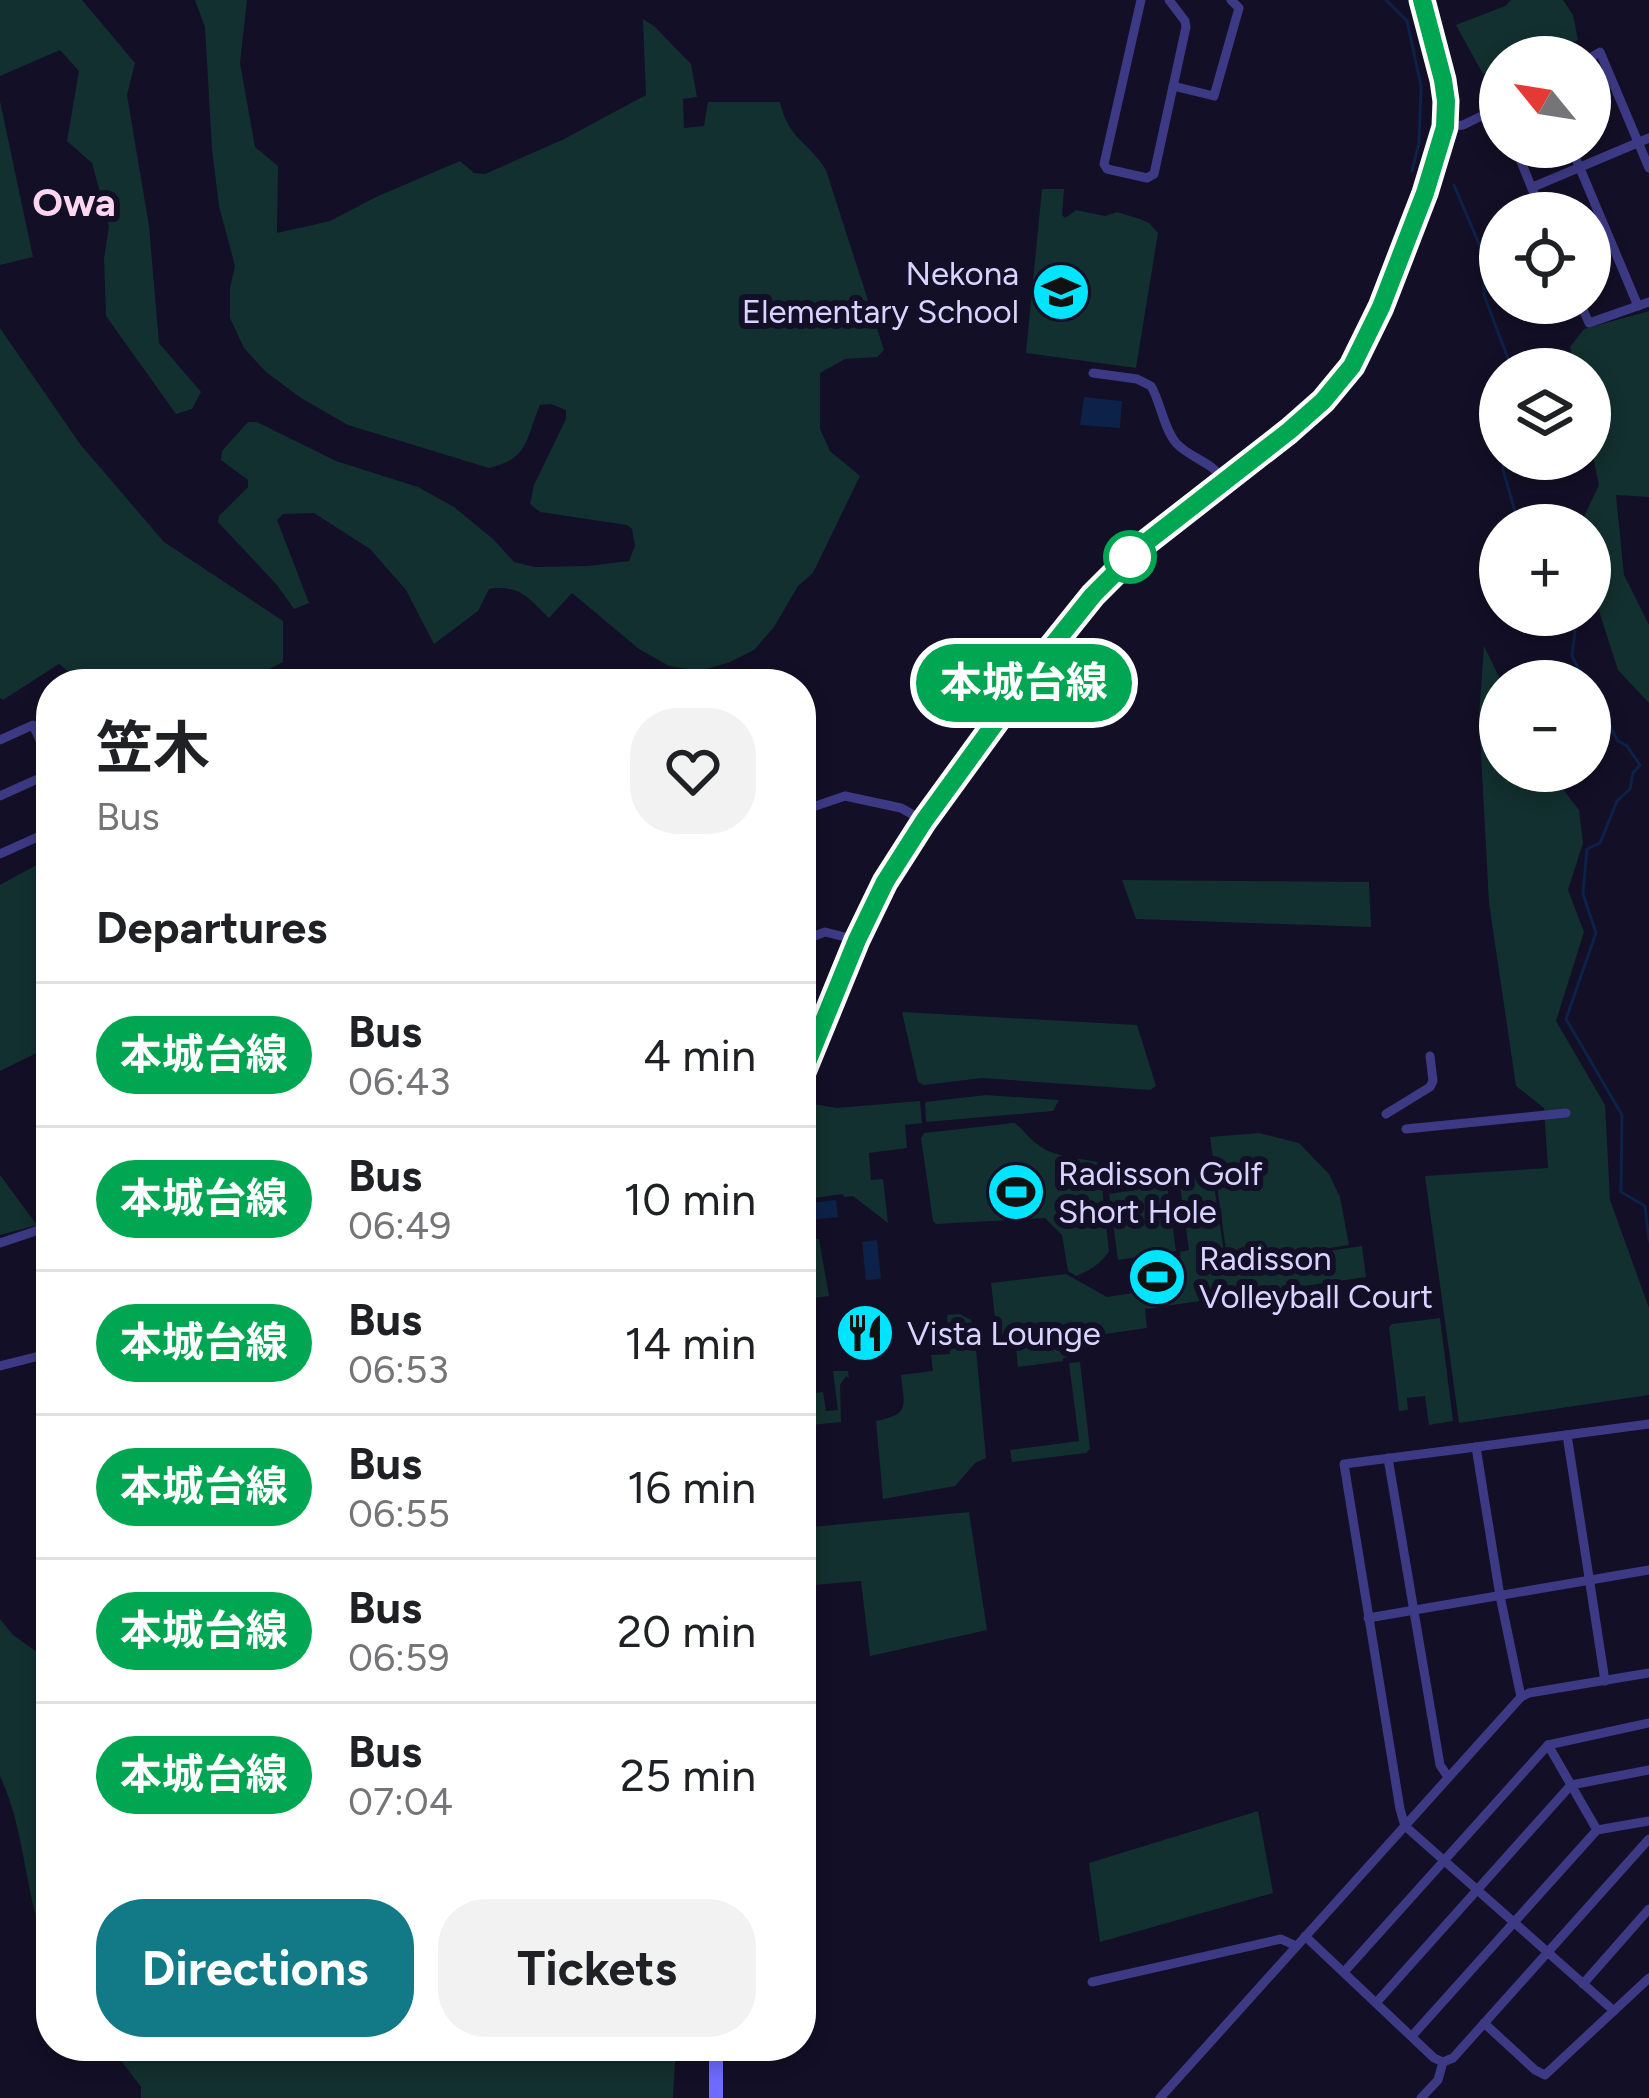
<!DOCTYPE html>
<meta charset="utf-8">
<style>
:root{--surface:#fff;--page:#f2f2f2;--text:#202124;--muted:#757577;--line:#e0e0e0;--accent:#127987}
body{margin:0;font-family:Figtree,"Noto Sans JP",sans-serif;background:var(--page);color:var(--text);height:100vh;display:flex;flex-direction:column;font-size:45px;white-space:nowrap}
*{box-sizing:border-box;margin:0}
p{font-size:39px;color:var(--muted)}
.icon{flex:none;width:66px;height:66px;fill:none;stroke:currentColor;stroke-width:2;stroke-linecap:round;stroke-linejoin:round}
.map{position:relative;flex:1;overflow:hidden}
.details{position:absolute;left:36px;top:669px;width:780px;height:1392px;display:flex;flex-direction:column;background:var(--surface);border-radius:48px;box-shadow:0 6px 18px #0003}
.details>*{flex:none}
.badge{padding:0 24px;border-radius:39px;font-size:42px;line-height:78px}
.needle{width:78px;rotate:300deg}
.tools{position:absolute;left:1479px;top:36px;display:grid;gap:24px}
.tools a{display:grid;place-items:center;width:132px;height:132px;border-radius:50%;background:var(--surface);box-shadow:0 6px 18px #0003;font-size:60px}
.map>.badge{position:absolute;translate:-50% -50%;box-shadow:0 0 0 6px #fff}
h2{padding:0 60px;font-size:45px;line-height:108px}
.round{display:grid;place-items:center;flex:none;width:126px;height:126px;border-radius:48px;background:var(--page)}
.head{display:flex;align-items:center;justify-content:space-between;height:204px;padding:0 60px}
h1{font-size:57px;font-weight:700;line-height:90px}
.primary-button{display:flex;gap:24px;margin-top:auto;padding:24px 60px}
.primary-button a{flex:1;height:138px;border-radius:48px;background:var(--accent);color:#fff;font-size:48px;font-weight:700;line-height:138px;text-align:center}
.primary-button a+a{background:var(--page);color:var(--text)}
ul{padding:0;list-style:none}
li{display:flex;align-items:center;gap:36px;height:144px;padding:0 60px;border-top:3px solid var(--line)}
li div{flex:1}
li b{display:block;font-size:45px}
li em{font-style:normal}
li .badge{min-width:132px;font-weight:700;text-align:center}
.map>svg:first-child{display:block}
.green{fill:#12302f}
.water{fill:#0c2248}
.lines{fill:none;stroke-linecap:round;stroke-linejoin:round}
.stream{stroke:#0c2248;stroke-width:3}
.minor{stroke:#3d3a85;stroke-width:9}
.secondary{stroke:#6f6bff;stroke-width:14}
.line-casing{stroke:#fff;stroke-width:27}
.line{stroke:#00a651;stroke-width:18}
.stop-dot{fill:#fff;stroke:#00a651;stroke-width:6}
.labels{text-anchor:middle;stroke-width:12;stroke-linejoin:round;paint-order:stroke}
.poi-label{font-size:33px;fill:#d9d4ff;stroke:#130f26;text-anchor:start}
.quarter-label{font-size:39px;font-weight:bold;fill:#ffd6f0;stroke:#130f26}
</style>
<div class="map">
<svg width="1649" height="2098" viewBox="0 0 1649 2098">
<rect width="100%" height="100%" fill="#130f26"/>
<g class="green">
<polygon points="0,0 82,0 135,63 127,95 149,226 159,343 201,392 192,409 176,414 106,316 104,258 109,226 92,163 67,141 79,71 60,50 0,76"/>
<path d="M195 0H247L240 63 255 147 278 166 277 233 330 221 376 197 460 161 474 173 485 174 564 139 646 95 643 19 655 27 691 64 697 97 683 99 684 128 704 126 708 102H780C788 139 808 141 826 170L884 350 877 357 845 359 820 373V429L830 451 860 476 813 573 798 586 774 627 754 650 730 662 700 671 669 666 639 649 572 593 549 618C528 598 520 584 489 589L478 611 434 644 406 590 370 549 314 513 283 514 277 520 309 603 294 609 277 585 218 522 219 516 248 487V480L221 460 222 451 248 422H257L336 461 418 487 454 507 493 539 514 562 535 567 588 566 629 561 635 546 632 529 627 525 540 512 530 504 534 485 566 419V410L551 404 540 405C525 440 529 459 489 468L348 425 301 398 266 372 244 348 230 318V288L235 266 219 206 212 149 205 27Z"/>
<polygon points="1511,0 1563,0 1573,15 1578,40 1531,57 1500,57 1500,68 1483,74 1456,25 1505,6"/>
<polygon points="0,101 33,257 0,265"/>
<polygon points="1042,189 1064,189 1062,215 1065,218 1076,210 1105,216 1117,212 1140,219 1149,223 1158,233 1136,368 1026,353"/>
<polygon points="1649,311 1649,497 1616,495 1624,575 1649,625 1649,703 1618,670 1590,583 1590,525 1580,525 1599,485 1590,442 1590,369 1575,369 1570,347 1584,329"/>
<polygon points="0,328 80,444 164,542 283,621 283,662 240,684 85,684 59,664 3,700 0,698"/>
<polygon points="1484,646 1501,681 1500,771 1549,771 1579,810 1583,843 1568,890 1584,932 1556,1021 1605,1105 1610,1200 1649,1308 1649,1395 1459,1423 1425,1176 1548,1168 1544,1108 1516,1086 1489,903 1479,717"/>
<polygon points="51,857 51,1046 0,1071 0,885"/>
<polygon points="1122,880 1369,882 1371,927 1136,919"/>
<polygon points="902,1012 1137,1025 1156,1086 1150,1090 982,1078 924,1085 918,1082"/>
<polygon points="986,1095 1059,1100 1053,1111 926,1122 925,1102"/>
<polygon points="920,1101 922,1123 905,1125 907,1148 869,1153 871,1180 883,1179 888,1223 853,1196 844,1197 843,1194 801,1200 801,1119 807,1103 837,1108"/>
<path d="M1014 1123C1024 1129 1028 1138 1037 1144 1053 1157 1077 1158 1097 1162L1100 1168 1109 1251C1103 1262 1088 1272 1076 1276L1068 1271 1062 1235 1045 1218 936 1224 933 1221 921 1138 924 1133Z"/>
<polygon points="1259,1133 1299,1143 1329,1174 1340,1197 1349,1245 1228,1264 1210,1137"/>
<polygon points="1212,1172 1226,1266 1362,1246 1366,1277 1145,1309 1147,1328 1071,1339 1073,1357 1063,1358 1063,1361 1018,1367 1016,1348 1009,1348 1008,1334 997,1335 991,1283 1066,1274 1107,1297 1133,1293 1130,1271 1181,1263 1180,1252 1189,1250 1179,1178"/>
<polygon points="0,1175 37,1225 0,1235"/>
<polygon points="1167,1185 1176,1251 1118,1260 1109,1194"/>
<polygon points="814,1226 816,1239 819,1239 829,1296 801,1300 801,1228"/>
<path d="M960 1314 971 1320 974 1327 986 1458 975 1463 955 1486 883 1499 876 1421C911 1414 904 1406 901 1375L933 1371 931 1355 950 1354 947 1315Z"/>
<polygon points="1440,1318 1453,1421 1429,1425 1425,1396 1407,1398 1408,1410 1399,1411 1389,1327 1392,1324"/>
<polygon points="1080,1362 1090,1449 1086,1453 1012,1462 1010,1450 1079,1441 1069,1363"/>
<polygon points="833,1371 848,1371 849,1378 846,1376 840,1385 841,1422 801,1426 801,1408 808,1407 807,1394 823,1392 826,1411 838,1410"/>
<polygon points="969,1512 987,1630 870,1656 861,1581 801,1586 801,1528"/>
<path d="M0 1619 13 1635 51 1662V1961C24 1901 27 1833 0 1776Z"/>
<polygon points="1258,1811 1273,1893 1100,1942 1089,1863"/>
<polygon points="110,2046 676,2046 673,2098 141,2098 141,2087"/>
</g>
<g class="water">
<polygon points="1084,397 1122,401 1120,428 1080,425"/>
<polygon points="836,1200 838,1217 801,1221 801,1204"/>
<polygon points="877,1240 881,1279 866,1280 862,1242"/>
</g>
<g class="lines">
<g class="stream">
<polyline points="1386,0 1407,21 1421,86 1419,143 1412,171"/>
<polyline points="1454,185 1485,258 1484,295 1512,369"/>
<polyline points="1503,459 1503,470 1519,525"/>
<polyline points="1560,615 1575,631 1572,656 1585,681"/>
<polyline points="1590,689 1618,741 1627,746 1640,765 1633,773 1630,789 1617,801 1600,843 1587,849 1583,894 1596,933 1566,1019 1622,1115 1621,1192 1645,1206 1649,1240"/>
</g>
<g class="minor">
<polyline points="1141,0 1104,164 1107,169 1147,178 1154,174 1186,27 1185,21 1169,0"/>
<polyline points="1590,58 1600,52 1649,168"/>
<polyline points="1173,86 1214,96 1239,8 1231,0"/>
<polyline points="1445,127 1463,125 1500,107"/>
<polyline points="1515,147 1542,213"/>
<polyline points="1571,147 1638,306"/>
<polyline points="1533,187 1649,138"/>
<polyline points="1580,303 1589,323 1649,302"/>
<path d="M1093 373 1137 379 1151 386C1161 403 1163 427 1176 443 1190 458 1210 461 1225 480"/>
<polyline points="0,740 33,725 51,765"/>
<polyline points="0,796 51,773"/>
<polyline points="801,811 845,796 901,808 924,821"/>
<polyline points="0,854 51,831"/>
<polyline points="801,941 825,932 857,940"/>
<polyline points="1386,1114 1430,1087 1433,1081 1430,1056"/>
<polyline points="1406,1129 1566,1113"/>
<polyline points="0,1243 51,1226"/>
<polyline points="0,1366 51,1353"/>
<polyline points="1567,1435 1605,1681"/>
<polyline points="1476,1447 1344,1464 1400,1809 1405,1826 1614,2011"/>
<polyline points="1388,1458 1440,1765 1448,1777"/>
<polyline points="1368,1618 1649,1570"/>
<polyline points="1521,1697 1500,1596 1476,1447 1649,1424"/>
<polyline points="1548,1745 1597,1830 1649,1821"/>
<polyline points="1305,1936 1434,2058 1443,2062 1453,2058 1649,1839"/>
<polyline points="1344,1972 1548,1745 1649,1723"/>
<polyline points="1092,1982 1281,1939 1296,1946"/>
<polyline points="1583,1984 1649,1909"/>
<polyline points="1376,2003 1571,1785 1649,1770"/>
<polyline points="1484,2023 1535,2070 1545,2075 1649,1978"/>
<polyline points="1412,2036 1597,1830"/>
<polyline points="1160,2098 1521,1697 1529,1693 1649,1673"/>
<polyline points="1421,2098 1438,2080 1443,2062"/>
</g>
<g class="secondary">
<polyline points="801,1077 857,940 885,882 924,821 1044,655 1112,574 1144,544 1311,413 1336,387 1359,355 1381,307 1425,193 1445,127 1446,101 1443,79 1422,0"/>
<polyline points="716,2046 716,2098"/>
</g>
</g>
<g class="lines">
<defs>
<polyline id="line" points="801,1077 857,940 885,882 924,821 1044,656 1093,595 1144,544 1289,431 1323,401 1352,366 1381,307 1425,193 1445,127 1446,101 1443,80 1422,0"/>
</defs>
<use href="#line" class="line-casing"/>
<use href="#line" class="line"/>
</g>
<defs>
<symbol id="school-disc" viewBox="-11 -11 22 22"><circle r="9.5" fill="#00e5ff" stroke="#130f26"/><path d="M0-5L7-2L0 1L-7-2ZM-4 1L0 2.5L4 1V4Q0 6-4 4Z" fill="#111"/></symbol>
<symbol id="stadium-disc" viewBox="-11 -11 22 22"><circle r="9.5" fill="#00e5ff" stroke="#130f26"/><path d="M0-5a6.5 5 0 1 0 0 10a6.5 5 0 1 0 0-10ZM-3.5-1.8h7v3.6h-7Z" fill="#111"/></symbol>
<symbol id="restaurant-disc" viewBox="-11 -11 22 22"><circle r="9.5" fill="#00e5ff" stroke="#130f26"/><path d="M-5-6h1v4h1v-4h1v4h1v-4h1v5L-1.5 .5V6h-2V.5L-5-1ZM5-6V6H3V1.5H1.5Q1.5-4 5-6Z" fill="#111"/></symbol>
</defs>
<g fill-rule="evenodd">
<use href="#school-disc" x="1028" y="259" width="66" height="66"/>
<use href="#stadium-disc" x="983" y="1159" width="66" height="66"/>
<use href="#stadium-disc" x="1124" y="1244" width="66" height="66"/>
<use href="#restaurant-disc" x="832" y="1300" width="66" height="66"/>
</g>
<circle class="stop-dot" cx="1130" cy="557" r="24"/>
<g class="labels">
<g class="poi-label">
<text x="1019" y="285" text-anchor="end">Nekona<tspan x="1019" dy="38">Elementary School</tspan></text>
<text x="1058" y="1185">Radisson Golf<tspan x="1058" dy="38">Short Hole</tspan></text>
<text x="1199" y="1270">Radisson<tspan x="1199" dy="38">Volleyball Court</tspan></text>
<text x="907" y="1345">Vista Lounge</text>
</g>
<g class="quarter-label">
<text x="74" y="216">Owa</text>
</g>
</g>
</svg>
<div class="tools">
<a><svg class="needle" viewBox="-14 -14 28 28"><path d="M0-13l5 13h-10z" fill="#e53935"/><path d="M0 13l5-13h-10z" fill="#757577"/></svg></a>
<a><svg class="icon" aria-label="locate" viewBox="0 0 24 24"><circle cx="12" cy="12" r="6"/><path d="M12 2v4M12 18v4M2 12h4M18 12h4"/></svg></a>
<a><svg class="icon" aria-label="layers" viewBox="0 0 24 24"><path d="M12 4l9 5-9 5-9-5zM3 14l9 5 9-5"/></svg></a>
<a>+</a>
<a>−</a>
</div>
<b class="badge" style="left:1024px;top:683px;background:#00a651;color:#fff">本城台線</b>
<section class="details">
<div class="head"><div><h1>笠木</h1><p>Bus</p></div><a class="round"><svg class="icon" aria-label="heart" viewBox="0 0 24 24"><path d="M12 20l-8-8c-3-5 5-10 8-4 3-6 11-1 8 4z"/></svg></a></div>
<h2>Departures</h2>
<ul>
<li><span class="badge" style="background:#00a651;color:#fff">本城台線</span><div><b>Bus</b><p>06:43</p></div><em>4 min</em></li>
<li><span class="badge" style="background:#00a651;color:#fff">本城台線</span><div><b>Bus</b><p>06:49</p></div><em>10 min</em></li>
<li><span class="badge" style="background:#00a651;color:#fff">本城台線</span><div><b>Bus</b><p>06:53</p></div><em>14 min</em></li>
<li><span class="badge" style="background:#00a651;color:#fff">本城台線</span><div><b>Bus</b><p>06:55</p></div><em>16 min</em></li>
<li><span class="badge" style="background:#00a651;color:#fff">本城台線</span><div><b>Bus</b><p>06:59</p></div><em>20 min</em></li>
<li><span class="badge" style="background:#00a651;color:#fff">本城台線</span><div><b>Bus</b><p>07:04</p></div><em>25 min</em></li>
</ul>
<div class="primary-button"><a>Directions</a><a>Tickets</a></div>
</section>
</div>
